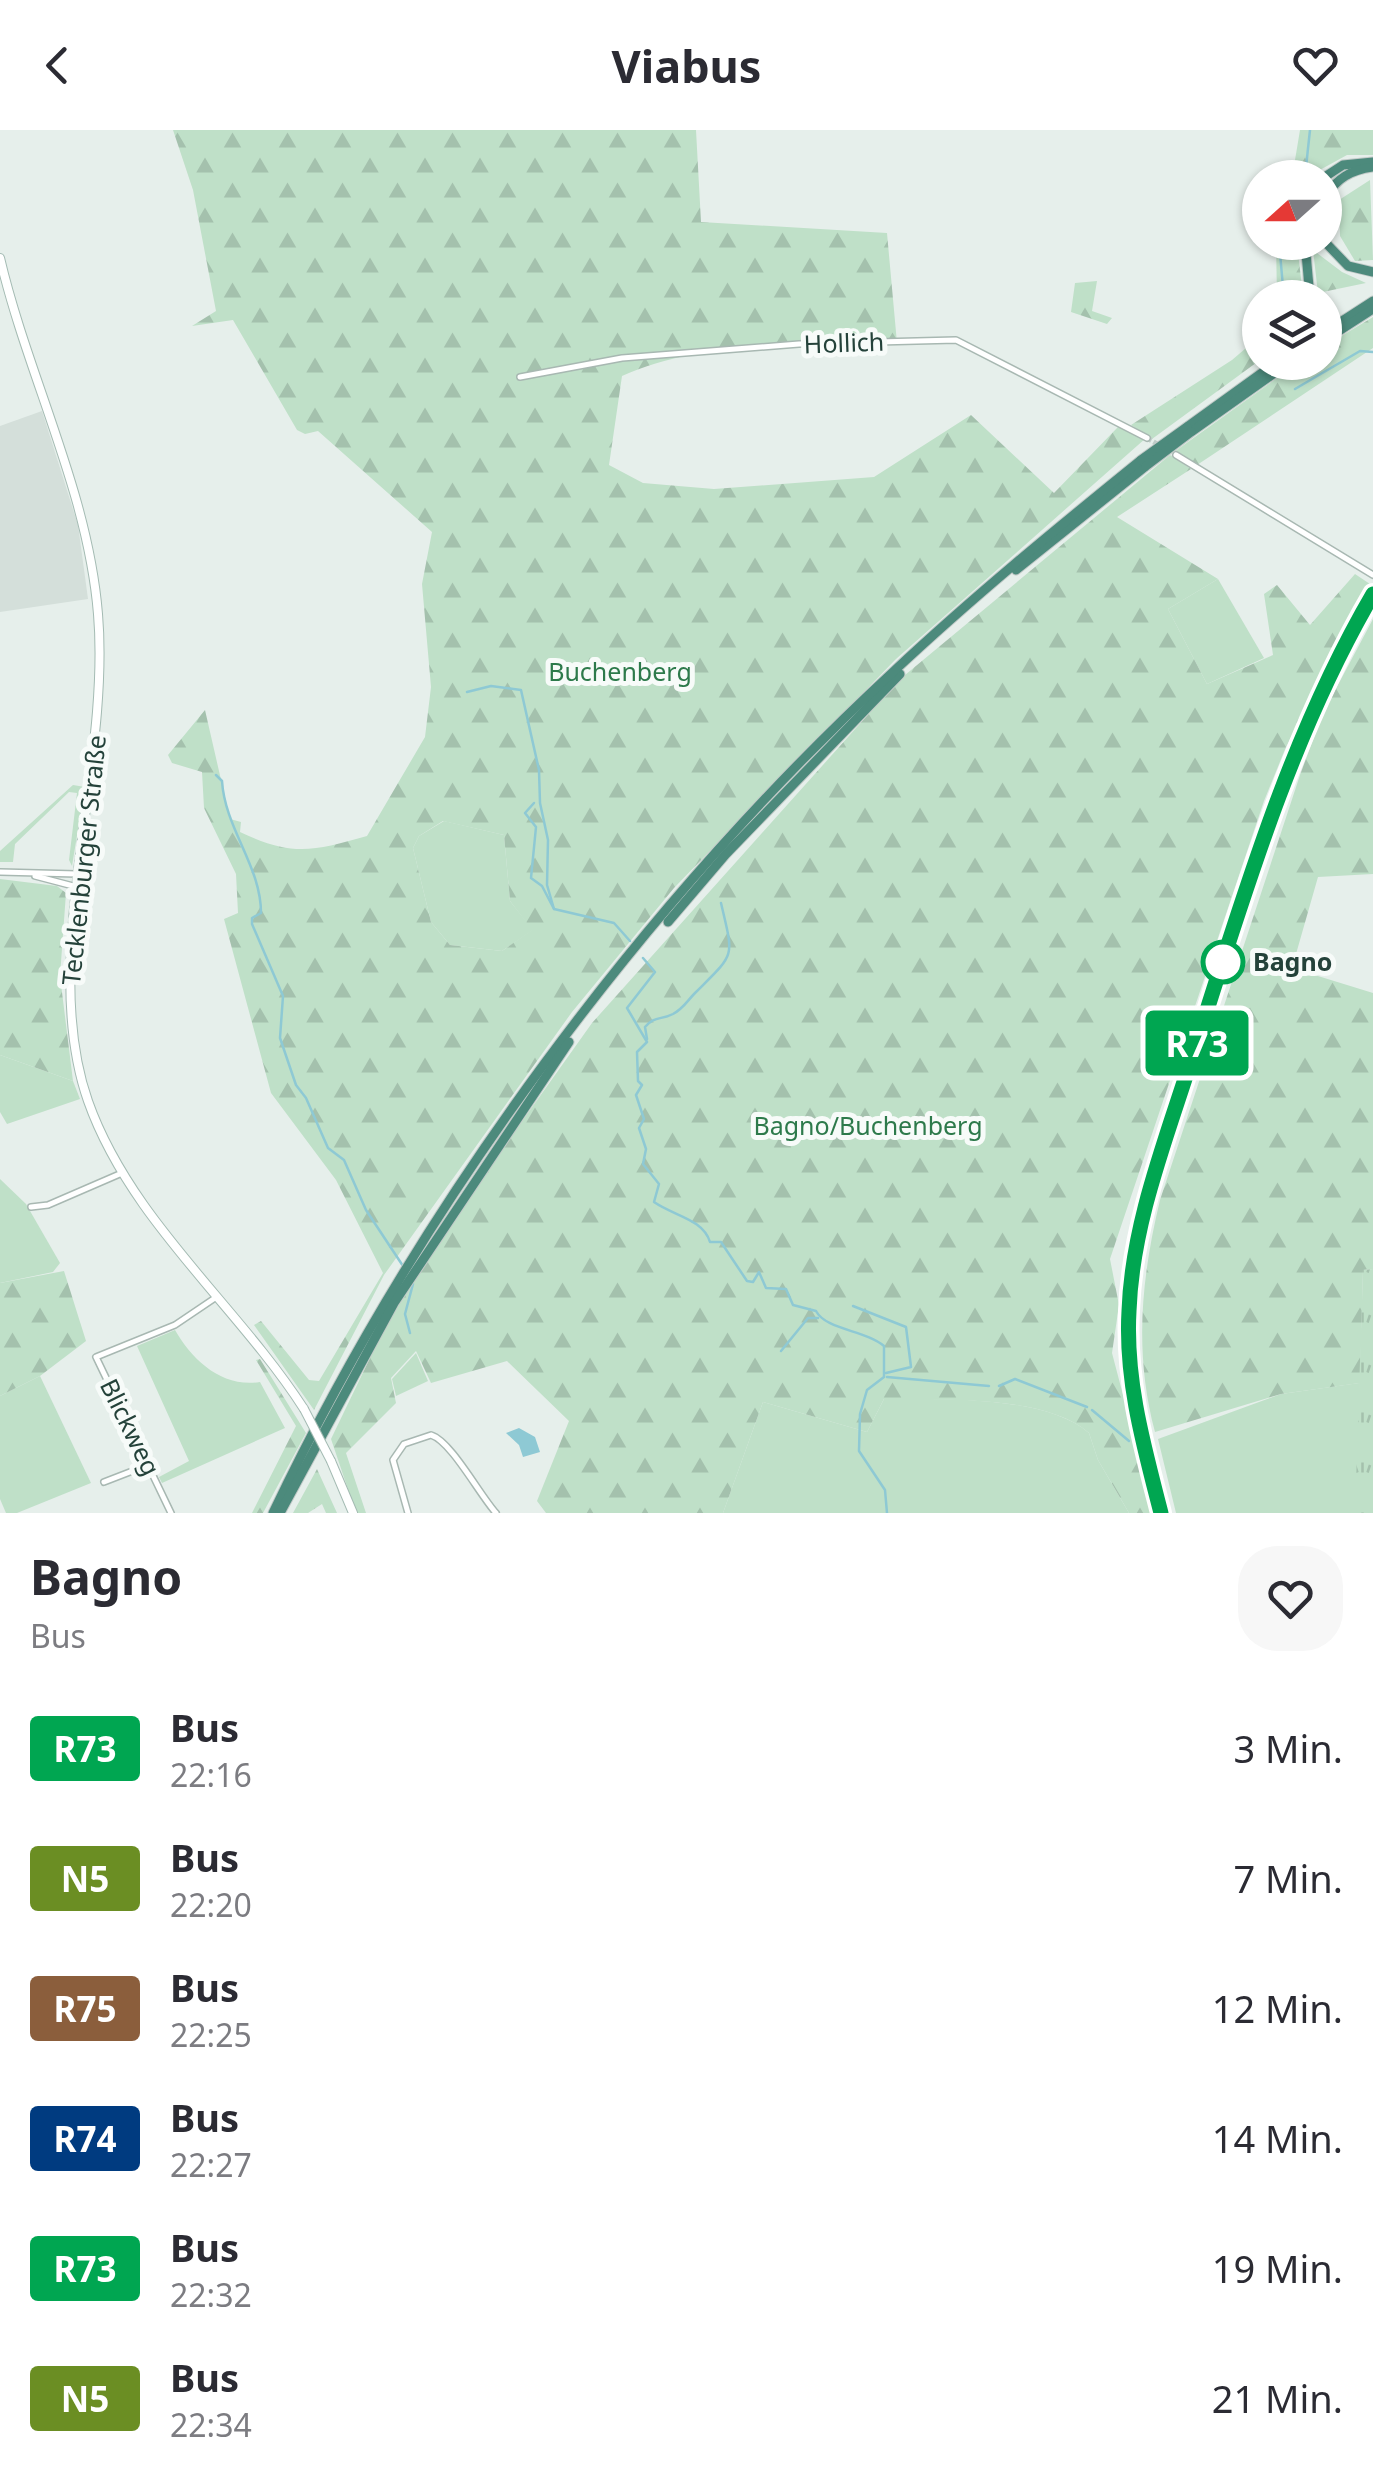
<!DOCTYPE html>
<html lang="de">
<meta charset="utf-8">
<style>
:root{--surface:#fff;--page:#f7f7f7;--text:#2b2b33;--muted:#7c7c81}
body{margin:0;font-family:"Noto Sans",sans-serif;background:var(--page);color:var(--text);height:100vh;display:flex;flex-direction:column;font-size:38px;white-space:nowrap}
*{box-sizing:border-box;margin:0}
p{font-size:32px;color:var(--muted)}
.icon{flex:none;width:55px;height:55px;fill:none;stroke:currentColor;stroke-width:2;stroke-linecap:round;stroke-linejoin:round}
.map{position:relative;height:1383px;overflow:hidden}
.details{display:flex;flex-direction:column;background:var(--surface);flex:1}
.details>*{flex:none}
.badge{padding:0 20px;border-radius:8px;font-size:35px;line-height:65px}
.needle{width:65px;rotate:249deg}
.tools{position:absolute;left:1242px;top:30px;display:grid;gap:20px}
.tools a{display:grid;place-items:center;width:100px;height:100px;border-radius:50%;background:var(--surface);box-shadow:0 2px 8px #0004;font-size:50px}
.map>.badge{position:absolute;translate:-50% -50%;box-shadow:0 0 0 5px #fff}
.round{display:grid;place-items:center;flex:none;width:105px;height:105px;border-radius:40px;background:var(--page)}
.summary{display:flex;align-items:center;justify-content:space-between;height:170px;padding:0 30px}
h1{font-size:48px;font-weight:700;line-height:75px}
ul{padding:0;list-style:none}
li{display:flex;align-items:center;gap:30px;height:130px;padding:0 30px}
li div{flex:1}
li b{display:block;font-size:38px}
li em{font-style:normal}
li .badge{min-width:110px;font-weight:700;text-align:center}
header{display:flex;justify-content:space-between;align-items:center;height:130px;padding:0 30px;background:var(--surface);font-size:45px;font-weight:700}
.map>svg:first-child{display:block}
.built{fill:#d4dfda}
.grass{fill:#bfe0c8}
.forest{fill:url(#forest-firs);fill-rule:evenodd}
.park{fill:url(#park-tufts)}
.water{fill:#8ec9d4}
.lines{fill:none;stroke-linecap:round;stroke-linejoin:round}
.stream{stroke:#8ec9d4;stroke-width:2.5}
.minor-tunnel{stroke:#bfccc8;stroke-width:5;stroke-dasharray:5 2.5;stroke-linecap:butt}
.minor-casing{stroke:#a8b8b2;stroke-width:8}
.secondary-casing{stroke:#a4bbb3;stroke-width:10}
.trunk-casing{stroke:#c2cac8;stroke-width:11}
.minor{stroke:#fff;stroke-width:5}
.secondary{stroke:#fff;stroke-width:8}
.trunk{stroke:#4c8a7c;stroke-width:9}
.secondary-bridge-casing{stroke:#a4bbb3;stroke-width:10;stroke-linecap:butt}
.trunk-bridge-casing{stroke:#c2cac8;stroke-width:11;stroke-linecap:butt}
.secondary-bridge{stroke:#fff;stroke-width:8}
.trunk-bridge{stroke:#4c8a7c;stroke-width:9}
.line-casing{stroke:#fff;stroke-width:22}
.line{stroke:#00a651;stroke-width:15}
.stop-dot{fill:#fff;stroke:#00a651;stroke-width:5}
.labels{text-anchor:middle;stroke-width:10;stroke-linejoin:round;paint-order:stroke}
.street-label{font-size:25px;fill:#24423a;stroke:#f7fbf9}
.park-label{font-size:25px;fill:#2d7a4b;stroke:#f7fbf9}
.stop-label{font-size:25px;font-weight:bold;fill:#24423a;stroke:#f7fbf9;text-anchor:start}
</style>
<header><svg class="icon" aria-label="back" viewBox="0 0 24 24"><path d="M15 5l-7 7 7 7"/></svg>Viabus<svg class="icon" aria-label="heart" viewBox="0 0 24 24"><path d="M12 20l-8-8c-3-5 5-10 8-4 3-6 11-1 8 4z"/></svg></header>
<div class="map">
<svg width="1373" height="1383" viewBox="0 0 1373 1383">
<defs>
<pattern id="forest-firs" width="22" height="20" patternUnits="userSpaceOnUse" patternTransform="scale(2.5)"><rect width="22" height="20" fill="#bfe0c8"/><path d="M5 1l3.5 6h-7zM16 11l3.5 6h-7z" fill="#a4c1ad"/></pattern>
<pattern id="park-tufts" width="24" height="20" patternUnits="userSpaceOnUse" patternTransform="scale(2.5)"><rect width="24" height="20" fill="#bfe0c8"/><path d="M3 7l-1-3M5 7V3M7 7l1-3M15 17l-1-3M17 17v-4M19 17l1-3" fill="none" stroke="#a4c1ad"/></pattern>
</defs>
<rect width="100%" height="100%" fill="#e6efeb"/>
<polygon class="built" points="42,281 78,395 88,469 0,482 0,296"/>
<g class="grass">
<polygon points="1218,449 1264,528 1207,554 1168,479"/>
<polygon points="73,655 85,657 72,736 69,730 77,663 69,662 15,714 13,732 0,732 0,721"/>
<polygon points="444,691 504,705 510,771 533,800 502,821 450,815 431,792 413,718 419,706"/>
<polygon points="0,925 73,951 80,969 7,994 0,982"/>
<polygon points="0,1049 26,1074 60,1133 53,1142 0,1153"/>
<path d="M175 1200C192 1230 222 1258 260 1252L285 1298 162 1353 159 1347 189 1331 137 1216Z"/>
<polygon points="416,1223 428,1251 396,1266 392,1249"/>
<polygon points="40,1246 91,1353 17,1383 6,1383 0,1369 0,1266"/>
<polygon points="1360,1248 1358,1383 1176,1383 1158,1309 1281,1264 1359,1253"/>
<path d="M884 1269C942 1269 1045 1265 1089 1303L1098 1330 1129 1383H723L763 1272 867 1302Z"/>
</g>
<g class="forest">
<path d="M173 0H696L701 92 887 103 897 213C807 214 705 209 622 246L609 335 643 353 714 359 874 347 971 285 1054 363 1118 297 1146 308 896 529 674 758 572 882 384 1145 314 1280 254 1195 261 1191 309 1250 319 1251 383 1143 336 1050 271 963 224 789 238 783 236 744 204 678 202 642 172 633 168 625 205 580 230 689 241 692 240 702C293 727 313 721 367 706L425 607 431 557 422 454 432 402 318 301 305 304 297 300 233 190 192 196 216 181 193 60ZM443 691 504 705 510 771 532 800 502 821 450 815 431 792 413 718 419 706Z"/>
<polygon points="1300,0 1373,0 1373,25 1347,25 1307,47 1292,48"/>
<polygon points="1370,50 1373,130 1355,131 1340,106 1339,70"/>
<polygon points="1276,113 1297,113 1303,167 1277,167"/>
<polygon points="1313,120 1342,142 1366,153 1318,163"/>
<polygon points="1097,151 1092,181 1112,188 1107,194 1071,182 1075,153"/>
<polygon points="1373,187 1373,218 1197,335 1174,322 1298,233 1325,232 1325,216"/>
<polygon points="1260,206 1260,230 1152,309 1131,295 1232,230"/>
<path d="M1170 325 1191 339 1117 387 1218 449 1168 479 1207 554 1273 525 1264 464 1277 455 1310 495 1355 444 1370 454 1286 617 1264 671 1110 1129 1119 1175 1112 1223 1154 1383H1129L1098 1330 1089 1303C1044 1264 944 1271 884 1269L867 1302 763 1272 723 1383H546L537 1371 569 1291 507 1231 431 1253 416 1221 391 1248 396 1273 346 1323 366 1383H356L331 1309 382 1203 436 1112 592 893 899 550Z"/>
<path d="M1373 489V744L1318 747 1292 838 1373 863V1139L1363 1140 1360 1253 1281 1264 1155 1302C1134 1223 1141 1149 1160 1070L1300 645 1323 583Z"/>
<polygon points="0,749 57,756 66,763 60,846 73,951 0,925"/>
<polygon points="64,1141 86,1211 40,1246 0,1266 0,1153"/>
<polygon points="260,1229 306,1303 263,1383 252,1383 296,1296 256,1230"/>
<polygon points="317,1339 337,1383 326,1383 322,1374 308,1383 293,1383"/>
</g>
<polygon class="park" points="1373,1139 1373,1383 1355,1383 1363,1140"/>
<polygon class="water" points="519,1298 535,1307 540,1322 523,1327 519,1315 506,1303"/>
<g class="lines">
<g class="stream">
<polyline points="1296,48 1306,37 1310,0"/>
<polyline points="1279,112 1284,168"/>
<polyline points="1295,259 1360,221 1373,222"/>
<polyline points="467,562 491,556 521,560 539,640 540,673 548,710 547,755 554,779 614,793 630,811"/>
<path d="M216 645 222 651C225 699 261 736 261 783L252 788V794L283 866 280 908 296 955 306 968 328 1018 344 1030 366 1080 403 1136"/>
<polyline points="534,673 525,683 536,697 531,748 542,756 554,779"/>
<path d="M643 828 655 842 627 878 647 912 637 922 638 951 642 955 636 965 644 989 639 998 646 1019 643 1034 659 1054 654 1072C674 1086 703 1089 710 1112H721L747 1151 753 1152 759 1142 766 1158 786 1159 793 1175 816 1181C826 1200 865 1200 884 1216V1247L867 1260 860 1284 859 1321 885 1360 887 1383"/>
<path d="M647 909 645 897C654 886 661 890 673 884 684 878 687 871 695 863 736 822 734 829 721 773"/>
<polyline points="853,1176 906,1197 911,1237 886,1243"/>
<polyline points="410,1203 405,1184 413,1154"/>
<polyline points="781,1221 808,1188 818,1188"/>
<polyline points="887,1247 989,1256"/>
<polyline points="999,1256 1015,1249 1087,1277"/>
<polyline points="1092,1280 1129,1311"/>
</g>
<polyline class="minor-tunnel" points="1147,308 1176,325"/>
<defs>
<g id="minor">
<polyline points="520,247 622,228 799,214 956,210 1147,308"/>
<polyline points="1176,325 1373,445"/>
<polyline points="0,742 77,744"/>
<polyline points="35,746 77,757"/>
<polyline points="31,1077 48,1075 122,1043"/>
<polyline points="104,1352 148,1335"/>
<polyline points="171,1383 96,1227 175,1195 215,1168"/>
<path d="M408 1383 393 1330 404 1314 431 1305C451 1311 479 1364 496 1383"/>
</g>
<g id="secondary">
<path d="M0 128C28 247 88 361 98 484 111 637 38 829 88 971 130 1090 237 1175 304 1279"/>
<polyline points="331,1331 353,1383"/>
<path d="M1161 1383C1144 1316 1126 1250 1129 1181 1132 1093 1167 1007 1193 923 1243 767 1290 606 1373 464"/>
</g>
<g id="trunk">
<polyline points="1323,48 1343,35 1373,32"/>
<path d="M1325 67C1337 48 1351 40 1373 37"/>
<polyline points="1305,112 1310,168"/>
<polyline points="1325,112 1348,136 1373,142"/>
<polyline points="1325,202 1373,171"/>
<polyline points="1325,210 1373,179"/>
<polyline points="1187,297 1277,232"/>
<polyline points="1191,302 1290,232"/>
<polyline points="1016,440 1146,336"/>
<polyline points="668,792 726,724 900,544"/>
<path d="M273 1383C419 1076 644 772 894 541 973 467 1057 398 1141 330"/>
<polyline points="280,1383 394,1173 569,912"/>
</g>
</defs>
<use href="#minor" class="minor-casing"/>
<use href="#secondary" class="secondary-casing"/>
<use href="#trunk" class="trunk-casing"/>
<use href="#minor" class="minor"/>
<use href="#secondary" class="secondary"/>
<use href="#trunk" class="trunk"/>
<defs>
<polyline id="secondary-bridge" points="304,1279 331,1331"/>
<g id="trunk-bridge">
<polyline points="1141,330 1187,297"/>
<polyline points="1146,336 1191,302"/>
</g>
</defs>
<use href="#secondary-bridge" class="secondary-bridge-casing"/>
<use href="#trunk-bridge" class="trunk-bridge-casing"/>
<use href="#secondary-bridge" class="secondary-bridge"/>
<use href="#trunk-bridge" class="trunk-bridge"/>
</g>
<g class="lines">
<defs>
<path id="line" d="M1161 1383C1144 1317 1125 1250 1129 1181 1132 1093 1167 1007 1193 924 1243 768 1290 606 1373 464"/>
</defs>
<use href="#line" class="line-casing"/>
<use href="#line" class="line"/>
</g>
<circle class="stop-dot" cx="1223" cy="832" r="20"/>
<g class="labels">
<g class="street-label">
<text transform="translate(844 213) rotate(-2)" y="9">Hollich</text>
<text transform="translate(84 730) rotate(-84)" y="9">Tecklenburger Straße</text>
<text transform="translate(130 1297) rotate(64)" y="9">Blickweg</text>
</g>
<g class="park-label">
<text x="620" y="551">Buchenberg</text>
<text x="868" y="1005">Bagno/Buchenberg</text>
</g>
<g class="stop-label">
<text x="1253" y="841">Bagno</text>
</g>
</g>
</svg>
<div class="tools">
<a><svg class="needle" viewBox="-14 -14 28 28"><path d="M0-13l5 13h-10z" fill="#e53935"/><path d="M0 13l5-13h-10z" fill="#7c7c81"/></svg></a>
<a><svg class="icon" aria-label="layers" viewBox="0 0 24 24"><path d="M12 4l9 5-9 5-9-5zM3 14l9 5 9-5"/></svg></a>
</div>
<b class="badge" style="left:1197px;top:913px;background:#00a651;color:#fff">R73</b>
</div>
<section class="details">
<div class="summary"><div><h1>Bagno</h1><p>Bus</p></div><a class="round"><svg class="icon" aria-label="heart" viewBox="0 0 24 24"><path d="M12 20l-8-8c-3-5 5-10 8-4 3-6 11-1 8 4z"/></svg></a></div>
<ul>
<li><span class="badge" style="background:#00a651;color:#fff">R73</span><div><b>Bus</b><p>22:16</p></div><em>3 Min.</em></li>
<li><span class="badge" style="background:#6b8e23;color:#fff">N5</span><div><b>Bus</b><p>22:20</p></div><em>7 Min.</em></li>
<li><span class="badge" style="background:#8b5e3c;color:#fff">R75</span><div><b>Bus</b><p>22:25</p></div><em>12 Min.</em></li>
<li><span class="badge" style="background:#003b80;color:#fff">R74</span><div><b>Bus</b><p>22:27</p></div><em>14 Min.</em></li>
<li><span class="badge" style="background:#00a651;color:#fff">R73</span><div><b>Bus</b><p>22:32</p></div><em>19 Min.</em></li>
<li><span class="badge" style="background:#6b8e23;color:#fff">N5</span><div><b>Bus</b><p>22:34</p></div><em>21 Min.</em></li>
</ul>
</section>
